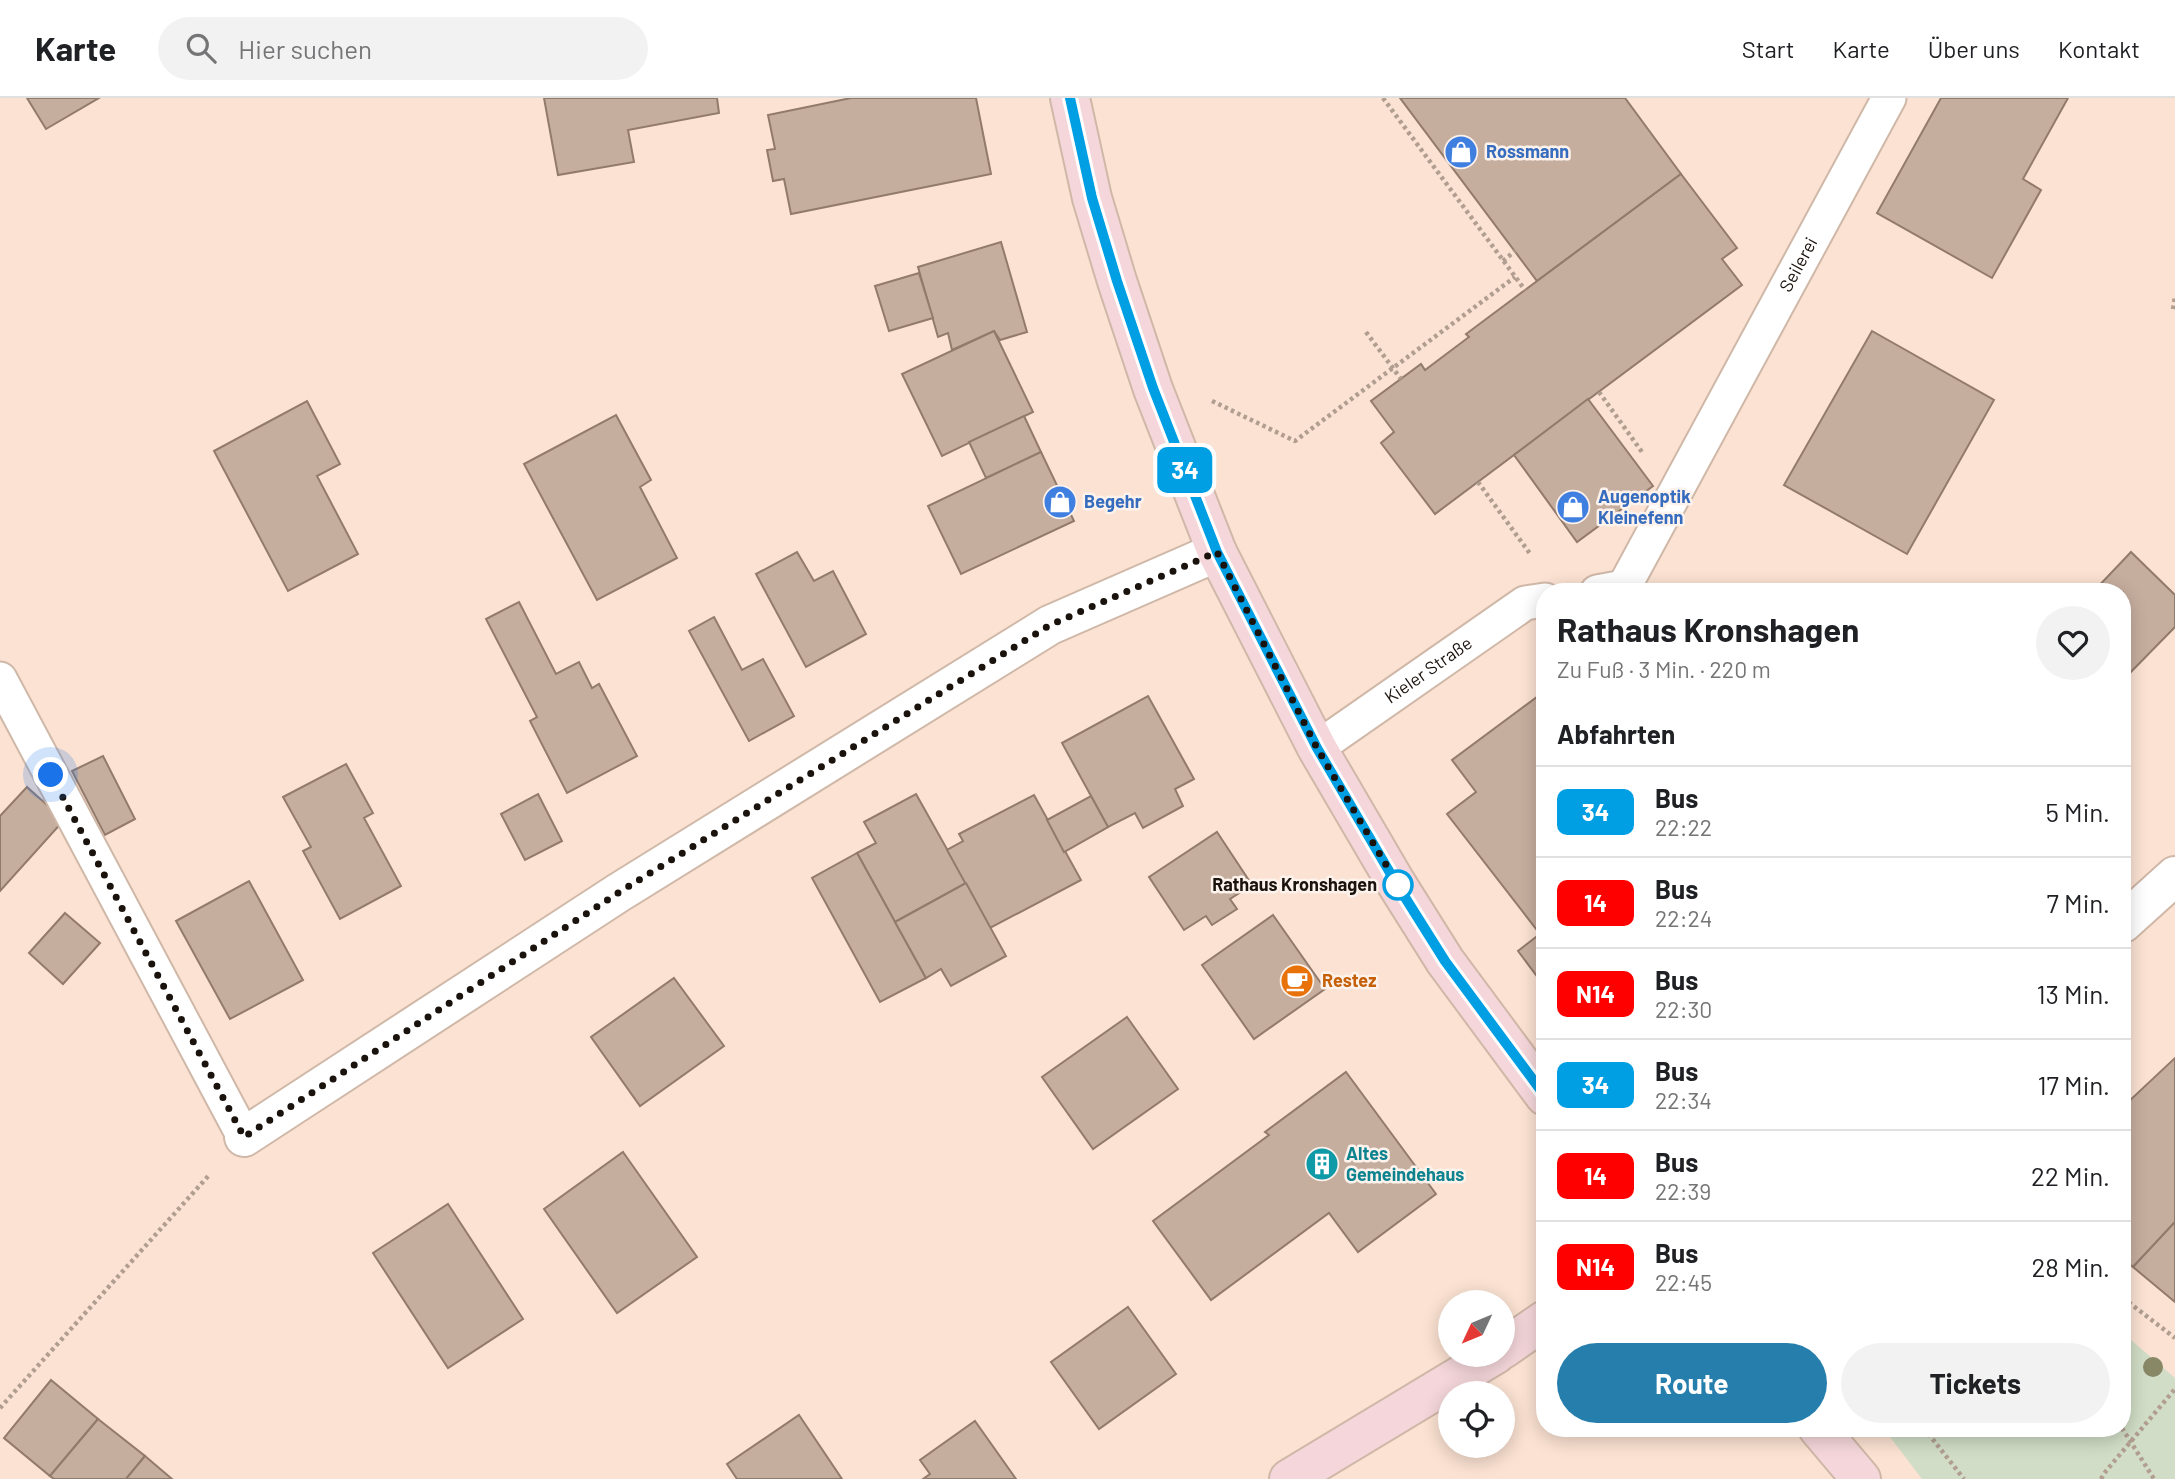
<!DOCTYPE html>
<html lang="de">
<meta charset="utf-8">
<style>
:root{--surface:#fff;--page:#f2f2f2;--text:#202124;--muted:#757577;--line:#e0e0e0;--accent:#267eac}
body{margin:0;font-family:Barlow,sans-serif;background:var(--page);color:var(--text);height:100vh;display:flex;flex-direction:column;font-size:26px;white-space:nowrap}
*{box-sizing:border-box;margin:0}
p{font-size:23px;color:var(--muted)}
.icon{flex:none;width:38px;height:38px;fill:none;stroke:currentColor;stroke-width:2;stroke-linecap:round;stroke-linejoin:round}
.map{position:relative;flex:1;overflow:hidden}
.side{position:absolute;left:1536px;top:485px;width:595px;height:854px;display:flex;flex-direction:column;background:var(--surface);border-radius:28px;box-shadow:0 4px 18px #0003}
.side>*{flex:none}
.badge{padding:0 14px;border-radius:10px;font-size:24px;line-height:46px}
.needle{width:46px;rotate:226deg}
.fabs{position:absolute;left:1438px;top:1192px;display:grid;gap:14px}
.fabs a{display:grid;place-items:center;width:77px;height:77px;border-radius:50%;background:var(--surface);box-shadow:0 4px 18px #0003;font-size:35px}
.you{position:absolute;width:35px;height:35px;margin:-18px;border:5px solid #fff;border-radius:50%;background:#1a73e8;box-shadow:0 0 0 10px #1a73e833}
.map>.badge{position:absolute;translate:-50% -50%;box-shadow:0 0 0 4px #fff}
h2{padding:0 21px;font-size:26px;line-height:63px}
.round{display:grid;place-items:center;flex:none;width:74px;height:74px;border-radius:37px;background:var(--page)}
.headline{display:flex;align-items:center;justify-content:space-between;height:119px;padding:0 21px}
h1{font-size:33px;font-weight:700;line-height:52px}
.primary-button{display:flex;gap:14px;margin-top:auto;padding:14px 21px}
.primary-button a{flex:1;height:80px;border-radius:42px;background:var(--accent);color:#fff;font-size:28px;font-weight:700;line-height:80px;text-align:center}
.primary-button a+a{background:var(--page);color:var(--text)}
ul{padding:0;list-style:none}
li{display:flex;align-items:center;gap:21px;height:91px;padding:0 21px;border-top:2px solid var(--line)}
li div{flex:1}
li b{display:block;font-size:26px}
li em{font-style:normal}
li .badge{min-width:77px;font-weight:700;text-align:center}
header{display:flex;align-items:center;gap:42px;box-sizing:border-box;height:98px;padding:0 35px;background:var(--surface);border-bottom:2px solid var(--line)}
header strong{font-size:33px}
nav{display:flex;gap:38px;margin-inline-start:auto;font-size:24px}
.search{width:490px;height:63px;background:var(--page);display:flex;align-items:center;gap:18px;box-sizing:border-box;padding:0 24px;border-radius:38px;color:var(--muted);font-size:26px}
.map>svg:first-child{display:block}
.green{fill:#d1ddc6}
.building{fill:#c6ae9e;stroke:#927b6c;stroke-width:2}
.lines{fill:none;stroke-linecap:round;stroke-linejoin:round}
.lane-casing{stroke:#d0b8a8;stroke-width:37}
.street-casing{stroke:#d0b8a8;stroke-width:42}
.secondary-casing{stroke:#d0b8a8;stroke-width:42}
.path{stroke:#b19e91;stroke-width:4.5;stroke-dasharray:3.5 3.5;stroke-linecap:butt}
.lane{stroke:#fff;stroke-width:33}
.street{stroke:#fff;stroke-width:38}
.secondary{stroke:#f5d7db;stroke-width:38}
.tree{fill:#888766}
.line-casing{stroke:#fff;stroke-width:16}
.line{stroke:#009ee3;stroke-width:10}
.walk{stroke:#1a120c;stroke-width:7;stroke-dasharray:0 12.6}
.stop-dot{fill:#fff;stroke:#009ee3;stroke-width:3.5}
.labels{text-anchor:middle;stroke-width:5;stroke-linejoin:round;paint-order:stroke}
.shop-label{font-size:18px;font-weight:bold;fill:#366cbe;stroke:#fdf2ec;text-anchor:start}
.street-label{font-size:18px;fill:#1a120c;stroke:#fdf2ec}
.stop-label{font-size:18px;font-weight:bold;fill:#1a120c;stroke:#fdf2ec;text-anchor:end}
.food-label{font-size:18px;font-weight:bold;fill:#c56008;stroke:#fdf2ec;text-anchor:start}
.culture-label{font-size:18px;font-weight:bold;fill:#0d838f;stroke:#fdf2ec;text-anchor:start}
</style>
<header>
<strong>Karte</strong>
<div class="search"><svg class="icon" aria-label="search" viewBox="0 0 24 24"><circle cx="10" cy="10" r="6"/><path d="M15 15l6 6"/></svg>Hier suchen</div>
<nav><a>Start</a><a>Karte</a><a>Über uns</a><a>Kontakt</a></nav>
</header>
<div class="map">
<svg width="2175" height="1381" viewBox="0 0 2175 1381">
<rect width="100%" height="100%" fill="#fbe2d2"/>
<polygon class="green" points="2123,1235 2175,1280 2175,1381 1922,1381 1883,1330 2123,1330"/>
<g class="building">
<polygon points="27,0 99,0 46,31"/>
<polygon points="544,0 717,0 719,15 628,32 634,64 558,77"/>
<polygon points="851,0 976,0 991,76 791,116 784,81 773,83 767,52 775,51 768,17"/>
<polygon points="1400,0 1625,0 1681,76 1537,183"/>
<polygon points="1941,0 2068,0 2023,81 2041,92 1992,180 1877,115"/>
<polygon points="1681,76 1737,150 1722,161 1742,187 1435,416 1381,345 1394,334 1371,303 1421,266 1425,272 1469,239 1466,236"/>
<polygon points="1001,144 1027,234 1000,242 994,233 952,252 948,235 938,239 918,169"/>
<polygon points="919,175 933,220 889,233 875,188"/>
<polygon points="994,233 1033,314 942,358 902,276"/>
<polygon points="1872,233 1994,302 1907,456 1784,387"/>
<polygon points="1588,301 1653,388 1577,444 1514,357"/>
<polygon points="307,303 340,366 317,378 358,456 288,493 214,353"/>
<polygon points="616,317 651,382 640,389 677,460 597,502 524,366"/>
<polygon points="1024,318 1041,354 986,380 969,344"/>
<polygon points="1041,354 1074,423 961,476 928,408"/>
<polygon points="797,454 814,483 833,473 866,536 806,569 756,476"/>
<polygon points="2131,454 2175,497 2175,529 2123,582 2123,494 2093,494"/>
<polygon points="519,504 556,576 579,564 592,590 599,586 637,658 567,695 530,623 537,619 486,521"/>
<polygon points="714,519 742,572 763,561 794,618 749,643 689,533"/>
<polygon points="1545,593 1545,832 1540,836 1447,716 1476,694 1452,662"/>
<polygon points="1148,598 1194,681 1175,691 1183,708 1143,730 1135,715 1108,729 1062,645"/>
<polygon points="103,658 135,721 105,737 72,673"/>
<polygon points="346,666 373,715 364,720 401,788 340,821 303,753 311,749 283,699"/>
<polygon points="27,689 64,722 0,793 0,718"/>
<polygon points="538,696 562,743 525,762 501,716"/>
<polygon points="916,696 966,785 895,824 857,755 876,745 864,724"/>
<polygon points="1034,697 1081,782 990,830 947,752 963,743 959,736"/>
<polygon points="1091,698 1108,729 1064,754 1047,722"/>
<polygon points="1217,734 1252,787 1230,801 1237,811 1212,827 1206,818 1184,832 1149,779"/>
<polygon points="857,755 926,880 880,904 812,780"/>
<polygon points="249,783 303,882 230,921 176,823"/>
<polygon points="966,785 1006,858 951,888 941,871 926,880 895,824"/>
<polygon points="65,815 100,845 63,886 29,855"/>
<polygon points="1273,817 1325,891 1254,941 1202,867"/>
<polygon points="1545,832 1545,889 1518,853"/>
<polygon points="674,880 724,948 640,1008 591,939"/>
<polygon points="1127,919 1178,991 1093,1051 1042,979"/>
<polygon points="2175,960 2175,1124 2133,1169 2123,1161 2123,1004 2126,1006"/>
<polygon points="1346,974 1436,1096 1358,1154 1329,1115 1211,1202 1153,1123 1269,1037 1265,1034"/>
<polygon points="623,1054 697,1159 617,1215 544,1111"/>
<polygon points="448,1106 523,1221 448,1270 373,1155"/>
<polygon points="2175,1124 2175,1204 2133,1169"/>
<polygon points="1128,1209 1176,1276 1099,1331 1051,1264"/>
<polygon points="51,1282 98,1321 50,1378 4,1340"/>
<polygon points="799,1317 842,1381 737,1381 727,1366"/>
<polygon points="98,1321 145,1358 126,1381 54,1381 50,1378"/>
<polygon points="975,1323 1016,1381 923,1381 930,1376 920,1362"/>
<polygon points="145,1358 172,1381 126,1381"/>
</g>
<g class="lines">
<defs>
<g id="lane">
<path id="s1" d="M1597 494 1624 489 1889 0"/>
<polyline points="0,581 244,1039"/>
<path id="s2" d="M1317 650 1525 505 1545 502"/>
</g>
<g id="street">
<polyline points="2123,825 2175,778"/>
<polyline points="244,1039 618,795 1050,527 1217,454"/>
</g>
<g id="secondary">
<polyline points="1070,0 1092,100 1117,183 1153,291 1217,454 1317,650 1396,785 1445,863 1545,998"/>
<polyline points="1503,1251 1545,1222"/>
<polyline points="1818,1330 1861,1381"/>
<polyline points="1289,1381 1496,1256"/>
</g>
</defs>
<use href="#lane" class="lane-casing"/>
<use href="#street" class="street-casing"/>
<use href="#secondary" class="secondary-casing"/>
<g class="path">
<polyline points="1383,0 1525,192"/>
<polyline points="1503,163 1515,153"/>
<polyline points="2173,211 2175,198"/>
<polyline points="1366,234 1401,281"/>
<polyline points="1599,294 1642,354"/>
<polyline points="1212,303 1295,343 1515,179"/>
<polyline points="1478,384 1531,457"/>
<polyline points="2123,1200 2175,1240"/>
<polyline points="0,1310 210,1076"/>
<polyline points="1924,1330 1964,1381"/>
<polyline points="2122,1330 2154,1381"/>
<polyline points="2101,1381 2106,1373 2175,1291"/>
</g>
<use href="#lane" class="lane"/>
<use href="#street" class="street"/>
<use href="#secondary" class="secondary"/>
</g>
<circle class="tree" cx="2153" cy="1269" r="10"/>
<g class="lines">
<defs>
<polyline id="line" points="1070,0 1092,100 1117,183 1153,290 1217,454 1317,650 1396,785 1445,863 1545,998"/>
</defs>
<use href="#line" class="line-casing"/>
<use href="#line" class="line"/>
<polyline class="walk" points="51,677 244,1039 618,795 1050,527 1217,454 1317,650 1398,787"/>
</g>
<defs>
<symbol id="shop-disc" viewBox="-11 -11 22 22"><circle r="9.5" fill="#3f7fe0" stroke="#fdf2ec"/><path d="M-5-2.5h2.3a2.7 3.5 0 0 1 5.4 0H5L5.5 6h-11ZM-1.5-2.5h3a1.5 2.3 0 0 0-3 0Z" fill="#fff"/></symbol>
<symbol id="cafe-disc" viewBox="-11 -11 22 22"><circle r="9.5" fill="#e8710a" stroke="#fdf2ec"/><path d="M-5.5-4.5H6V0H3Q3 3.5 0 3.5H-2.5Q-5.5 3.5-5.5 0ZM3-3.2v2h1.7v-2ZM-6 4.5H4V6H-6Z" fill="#fff"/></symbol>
<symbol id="building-disc" viewBox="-11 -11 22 22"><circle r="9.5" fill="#0f9aa8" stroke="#fdf2ec"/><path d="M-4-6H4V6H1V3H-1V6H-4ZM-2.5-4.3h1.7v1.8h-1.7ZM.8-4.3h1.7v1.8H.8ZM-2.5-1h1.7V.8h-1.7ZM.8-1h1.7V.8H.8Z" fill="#fff"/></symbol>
</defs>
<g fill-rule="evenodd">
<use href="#shop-disc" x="1442" y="35" width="38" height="38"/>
<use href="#shop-disc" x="1041" y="385" width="38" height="38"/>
<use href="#shop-disc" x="1554" y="390" width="38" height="38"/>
<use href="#cafe-disc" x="1278" y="864" width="38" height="38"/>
<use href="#building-disc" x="1303" y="1047" width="38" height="38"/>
</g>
<circle class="stop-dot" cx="1398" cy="787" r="14"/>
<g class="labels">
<g class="shop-label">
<text x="1486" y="60">Rossmann</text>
<text x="1598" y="405">Augenoptik<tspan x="1598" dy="21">Kleinefenn</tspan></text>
<text x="1084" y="410">Begehr</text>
</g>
<g class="street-label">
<text dy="6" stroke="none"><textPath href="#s1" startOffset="394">Seilerei</textPath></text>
<text dy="6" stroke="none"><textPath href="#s2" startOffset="136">Kieler Straße</textPath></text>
</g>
<g class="stop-label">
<text x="1377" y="793">Rathaus Kronshagen</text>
</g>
<g class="food-label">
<text x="1322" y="889">Restez</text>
</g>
<g class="culture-label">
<text x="1346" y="1062">Altes<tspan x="1346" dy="21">Gemeindehaus</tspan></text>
</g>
</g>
</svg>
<div class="fabs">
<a><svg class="needle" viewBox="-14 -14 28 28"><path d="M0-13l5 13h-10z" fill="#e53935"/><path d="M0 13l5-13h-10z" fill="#757577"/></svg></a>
<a><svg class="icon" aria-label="locate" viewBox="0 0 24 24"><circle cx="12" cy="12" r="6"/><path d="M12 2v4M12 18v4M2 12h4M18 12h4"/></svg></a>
</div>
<div class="you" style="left:51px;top:677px"></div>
<b class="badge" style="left:1185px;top:372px;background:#009ee3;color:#fff">34</b>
<section class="side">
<div class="headline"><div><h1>Rathaus Kronshagen</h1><p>Zu Fuß · 3 Min. · 220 m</p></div><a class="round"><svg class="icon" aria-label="heart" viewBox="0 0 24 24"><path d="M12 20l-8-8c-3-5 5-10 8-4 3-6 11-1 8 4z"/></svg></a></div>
<h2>Abfahrten</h2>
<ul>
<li><span class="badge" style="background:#009ee3;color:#fff">34</span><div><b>Bus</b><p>22:22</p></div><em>5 Min.</em></li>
<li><span class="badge" style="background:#f00;color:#fff">14</span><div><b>Bus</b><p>22:24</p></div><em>7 Min.</em></li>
<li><span class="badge" style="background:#f00;color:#fff">N14</span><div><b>Bus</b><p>22:30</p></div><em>13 Min.</em></li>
<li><span class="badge" style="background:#009ee3;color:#fff">34</span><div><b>Bus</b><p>22:34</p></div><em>17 Min.</em></li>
<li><span class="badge" style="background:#f00;color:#fff">14</span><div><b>Bus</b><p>22:39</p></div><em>22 Min.</em></li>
<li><span class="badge" style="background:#f00;color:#fff">N14</span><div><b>Bus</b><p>22:45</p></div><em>28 Min.</em></li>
</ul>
<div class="primary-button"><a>Route</a><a>Tickets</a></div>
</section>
</div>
